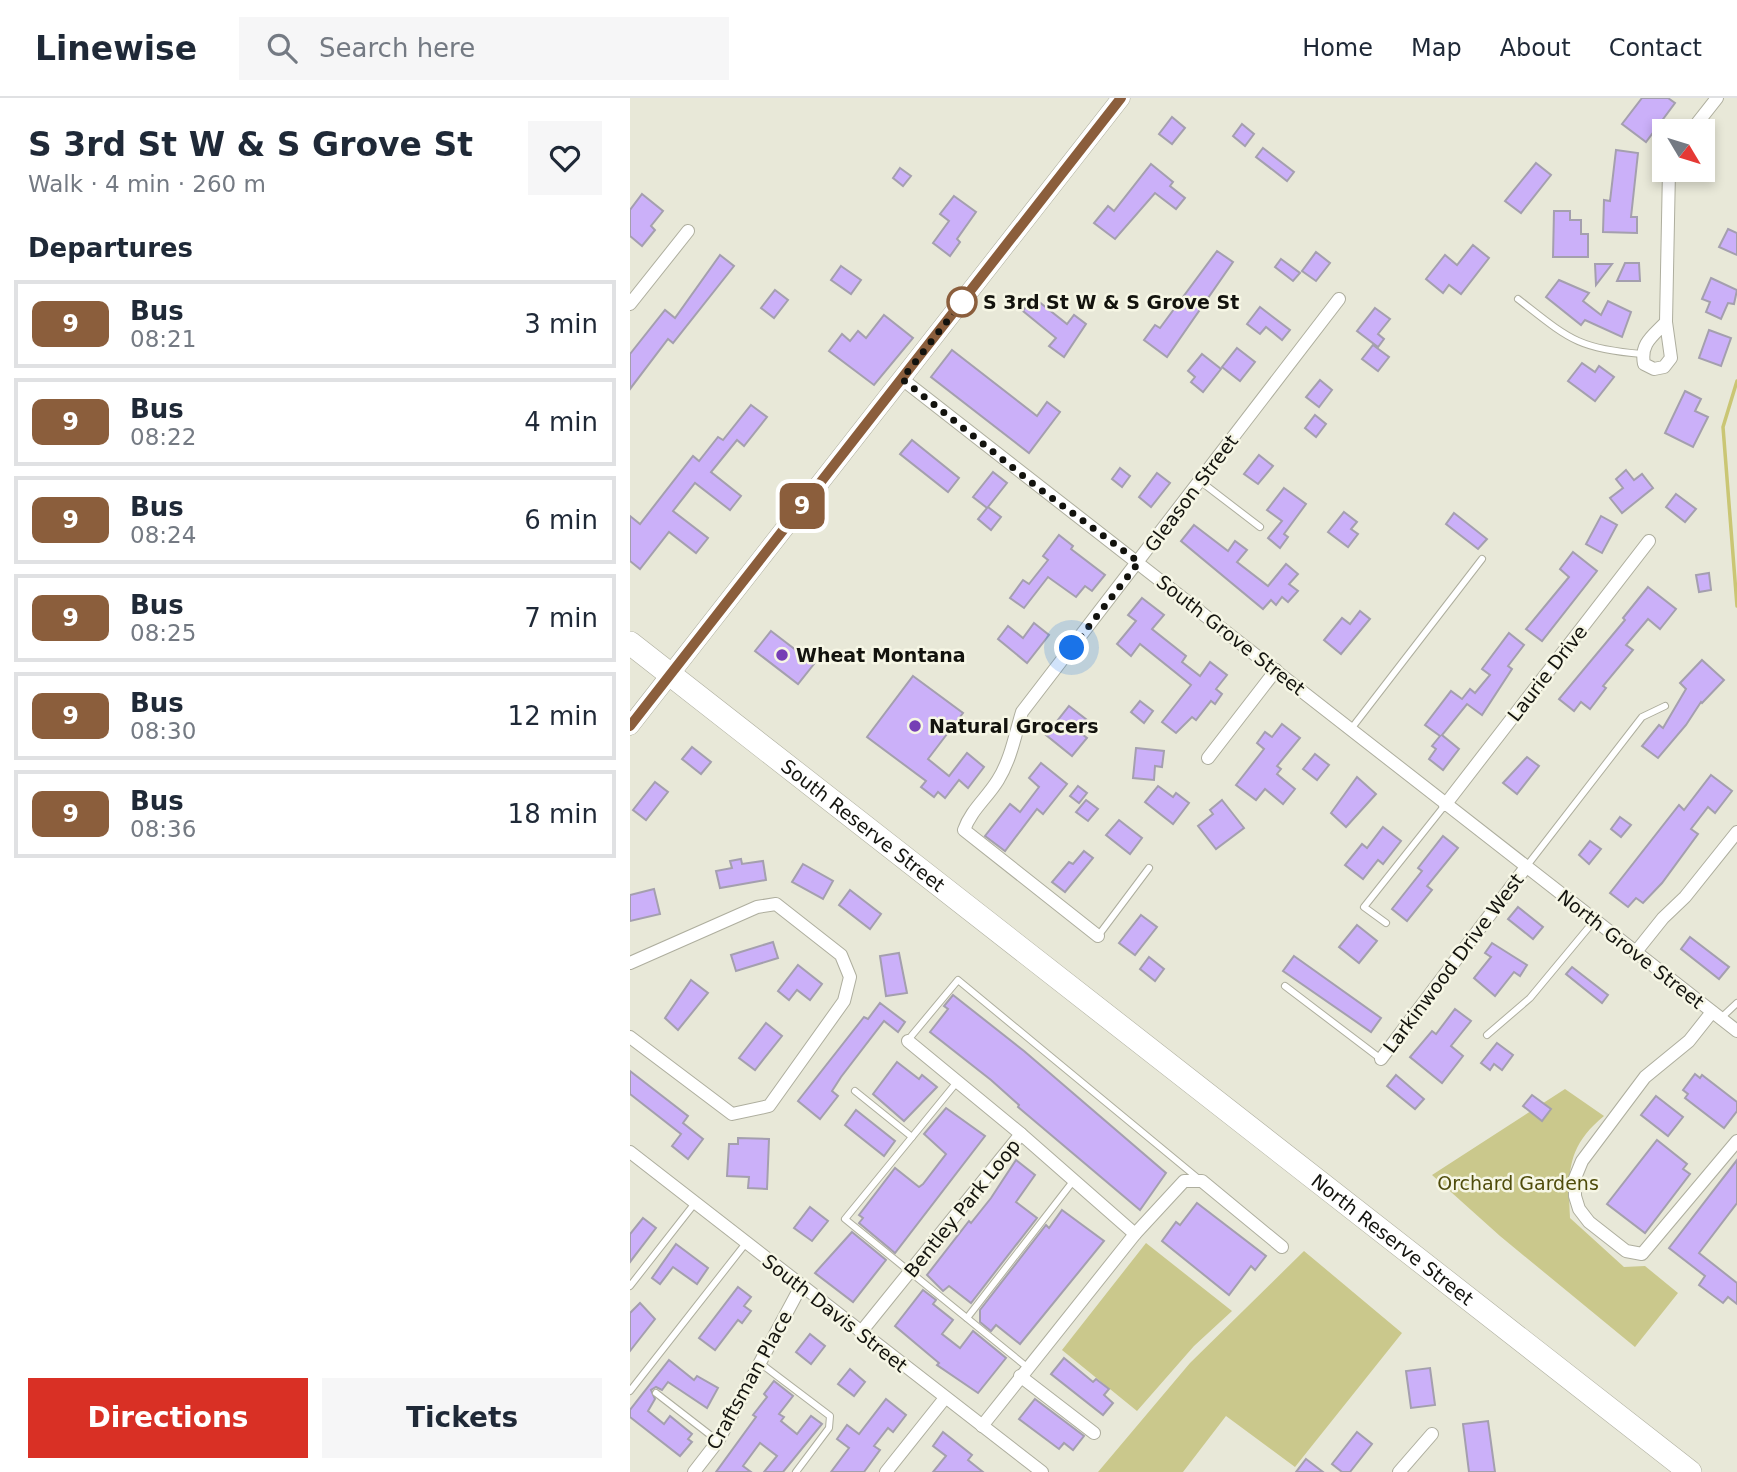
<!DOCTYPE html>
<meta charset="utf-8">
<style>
:root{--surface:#fff;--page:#f6f6f7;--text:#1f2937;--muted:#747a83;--line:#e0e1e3;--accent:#d93025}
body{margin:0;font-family:"DejaVu Sans",sans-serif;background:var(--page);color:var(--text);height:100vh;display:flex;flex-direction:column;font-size:26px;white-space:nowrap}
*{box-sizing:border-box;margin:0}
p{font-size:23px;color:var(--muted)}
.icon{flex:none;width:38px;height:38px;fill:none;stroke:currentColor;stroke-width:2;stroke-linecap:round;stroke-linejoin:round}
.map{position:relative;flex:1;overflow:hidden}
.panel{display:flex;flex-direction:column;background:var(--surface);width:630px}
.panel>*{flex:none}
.badge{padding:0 14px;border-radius:10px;font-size:24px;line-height:46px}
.needle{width:46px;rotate:128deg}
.fabs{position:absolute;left:1022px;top:21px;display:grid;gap:14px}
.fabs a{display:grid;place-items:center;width:63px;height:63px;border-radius:0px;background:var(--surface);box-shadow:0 4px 10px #0003;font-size:35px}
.you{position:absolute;width:35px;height:35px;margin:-18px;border:5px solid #fff;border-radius:50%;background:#1a73e8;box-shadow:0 0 0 10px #1a73e833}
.map>.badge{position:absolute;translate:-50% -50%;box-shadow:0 0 0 4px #fff}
h2{padding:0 28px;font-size:26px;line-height:63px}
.round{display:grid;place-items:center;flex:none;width:74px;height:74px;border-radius:0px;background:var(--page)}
.summary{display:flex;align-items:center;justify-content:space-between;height:119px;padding:0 28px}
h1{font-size:33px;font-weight:600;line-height:52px}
.button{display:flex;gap:14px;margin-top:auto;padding:14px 28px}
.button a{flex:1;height:80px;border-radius:0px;background:var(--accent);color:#fff;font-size:28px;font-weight:600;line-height:80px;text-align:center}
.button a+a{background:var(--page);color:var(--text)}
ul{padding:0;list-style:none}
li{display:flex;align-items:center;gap:21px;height:88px;margin:0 14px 10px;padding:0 14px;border:4px solid var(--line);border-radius:0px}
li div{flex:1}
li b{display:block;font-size:26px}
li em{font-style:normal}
li .badge{min-width:77px;font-weight:700;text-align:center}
header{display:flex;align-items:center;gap:42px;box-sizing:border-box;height:98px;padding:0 35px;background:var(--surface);border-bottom:2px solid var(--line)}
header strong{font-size:33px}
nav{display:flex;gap:38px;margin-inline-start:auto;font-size:24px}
.search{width:490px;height:63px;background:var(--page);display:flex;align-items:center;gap:18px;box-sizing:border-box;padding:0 24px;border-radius:0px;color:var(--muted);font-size:26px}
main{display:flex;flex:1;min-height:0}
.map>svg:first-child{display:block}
.green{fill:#cac88c}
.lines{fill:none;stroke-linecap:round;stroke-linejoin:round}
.stream{stroke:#cac674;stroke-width:3.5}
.building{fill:#cbb0f9;stroke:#a49fae;stroke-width:2}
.lane-casing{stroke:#aeae9e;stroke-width:8}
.street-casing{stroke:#aeae9e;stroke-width:14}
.secondary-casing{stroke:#aeae9e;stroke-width:19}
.highway-casing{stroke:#aeae9e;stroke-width:24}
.lane{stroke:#fff;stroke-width:6}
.street{stroke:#fff;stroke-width:12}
.secondary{stroke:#fff;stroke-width:18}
.highway{stroke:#fff;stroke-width:23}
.line-casing{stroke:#fff;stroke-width:16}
.line{stroke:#8b5e3c;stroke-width:10}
.walk{stroke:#13130e;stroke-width:7;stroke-dasharray:0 12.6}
.stop-dot{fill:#fff;stroke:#8b5e3c;stroke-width:3.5}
.poi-dot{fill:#753eb5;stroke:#f6f6e5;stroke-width:2.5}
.labels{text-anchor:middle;stroke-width:5;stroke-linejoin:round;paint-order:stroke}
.stop-label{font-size:19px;font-weight:bold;fill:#13130e;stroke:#f6f6e5;text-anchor:start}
.street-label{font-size:19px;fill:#13130e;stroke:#f6f6e5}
.poi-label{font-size:19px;font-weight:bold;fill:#13130e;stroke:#f6f6e5;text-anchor:start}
.park-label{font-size:19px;fill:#4f4c0b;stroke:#f6f6e5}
</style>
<header>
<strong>Linewise</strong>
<div class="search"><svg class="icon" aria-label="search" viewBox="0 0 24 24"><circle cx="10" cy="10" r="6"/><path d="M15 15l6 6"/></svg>Search here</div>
<nav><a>Home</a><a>Map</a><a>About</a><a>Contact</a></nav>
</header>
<main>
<section class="panel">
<div class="summary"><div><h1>S 3rd St W &amp; S Grove St</h1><p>Walk · 4 min · 260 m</p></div><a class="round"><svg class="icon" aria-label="heart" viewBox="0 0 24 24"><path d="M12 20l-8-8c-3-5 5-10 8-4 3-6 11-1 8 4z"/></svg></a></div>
<h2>Departures</h2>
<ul>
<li><span class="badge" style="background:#8b5e3c;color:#fff">9</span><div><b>Bus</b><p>08:21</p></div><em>3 min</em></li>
<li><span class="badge" style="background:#8b5e3c;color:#fff">9</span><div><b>Bus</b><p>08:22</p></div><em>4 min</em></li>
<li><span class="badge" style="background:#8b5e3c;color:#fff">9</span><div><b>Bus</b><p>08:24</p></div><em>6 min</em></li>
<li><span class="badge" style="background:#8b5e3c;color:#fff">9</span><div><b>Bus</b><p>08:25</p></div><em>7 min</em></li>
<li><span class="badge" style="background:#8b5e3c;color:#fff">9</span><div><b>Bus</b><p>08:30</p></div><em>12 min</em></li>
<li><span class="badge" style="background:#8b5e3c;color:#fff">9</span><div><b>Bus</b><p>08:36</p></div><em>18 min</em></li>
</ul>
<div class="button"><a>Directions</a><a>Tickets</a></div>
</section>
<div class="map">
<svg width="1107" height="1374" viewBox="0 0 1107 1374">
<rect width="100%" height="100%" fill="#e8e8d8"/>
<g class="green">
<path d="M935 991 974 1018C936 1049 938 1076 940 1120L994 1169 1015 1168 1048 1195 1005 1249 870 1138 802 1077Z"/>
<polygon points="516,1145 602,1213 564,1248 507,1313 432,1252"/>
<polygon points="674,1153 772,1235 665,1369 596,1318 553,1374 468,1374 560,1265"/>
</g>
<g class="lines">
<polyline class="stream" points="1107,283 1093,329 1107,508"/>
</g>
<g class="building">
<polygon points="1012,0 1038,0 1045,5 1016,44 992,26"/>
<polygon points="542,19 555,30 542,46 529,36"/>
<polygon points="612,26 624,36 615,48 603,38"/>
<polygon points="633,50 664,74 657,83 626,59"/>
<polygon points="986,52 1008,55 1001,119 1007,119 1007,135 973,134 974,102 980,103"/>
<polygon points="906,65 921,77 891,115 875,103"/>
<polygon points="521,66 543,84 540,88 555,100 546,111 525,95 485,141 464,125 478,108 484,113"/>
<polygon points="270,70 281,78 273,88 263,80"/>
<polygon points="12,96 33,113 21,128 25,132 12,148 0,138 0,112"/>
<polygon points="324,98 346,114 327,141 330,144 320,158 303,145 319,123 310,116"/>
<polygon points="924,113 940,113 940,122 951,122 951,136 958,136 958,159 923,159"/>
<polygon points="1098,131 1107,135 1107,157 1089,149"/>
<polygon points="843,147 859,160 831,196 819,187 813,195 796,181 815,157 827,167"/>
<polygon points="587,153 603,164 537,259 514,242 525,227 530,230"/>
<polygon points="686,154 700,165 686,183 672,173"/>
<polygon points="90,157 104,168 43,245 38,241 0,291 0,256 35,212 45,220"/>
<polygon points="651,161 670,175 663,183 645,169"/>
<polygon points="995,165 1009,165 1010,183 987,183"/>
<polygon points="965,166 982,166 966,187"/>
<polygon points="211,168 231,182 221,196 201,182"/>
<polygon points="1081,180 1107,192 1104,206 1098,205 1091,221 1076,214 1080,204 1072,201"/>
<polygon points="929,182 959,195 953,203 971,217 978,203 1001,214 992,239 955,222 951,227 916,199"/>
<polygon points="145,192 158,202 144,220 131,210"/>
<polygon points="403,199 437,226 444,217 456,226 434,259 419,248 426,240 393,213"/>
<polygon points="630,209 660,232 652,242 636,229 630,236 617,226"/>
<polygon points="745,210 760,221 748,236 754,241 748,249 727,233"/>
<polygon points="254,217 283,240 244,287 199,253 212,236 220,243 228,233 236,240"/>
<polygon points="1079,232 1101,240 1091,268 1069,260"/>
<polygon points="743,247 759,259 748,273 732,261"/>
<polygon points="607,250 625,264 610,283 592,269"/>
<polygon points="322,252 407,318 417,304 430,314 399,355 301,279"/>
<polygon points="572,256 591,271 573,294 561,284 565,279 558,273"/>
<polygon points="952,265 965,274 969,268 984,279 965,303 938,283"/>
<polygon points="690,282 702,292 689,309 676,299"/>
<polygon points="1055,293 1071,301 1065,313 1078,319 1063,349 1035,335"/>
<polygon points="121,307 137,319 114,348 107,342 81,374 111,398 100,412 65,385 43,413 78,440 66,455 39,434 10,471 0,463 0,418 10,426 63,358 69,363 88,339 93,342"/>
<polygon points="685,317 696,326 686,339 675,330"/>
<polygon points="282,342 329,380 318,394 270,356"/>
<polygon points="629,357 643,368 628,386 614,376"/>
<polygon points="490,370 500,378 492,389 482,381"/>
<polygon points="996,372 1004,382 1012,376 1023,390 992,415 980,400 993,390 986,381"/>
<polygon points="363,374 377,385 358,409 371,419 361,432 348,421 357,410 343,399"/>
<polygon points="527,375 540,385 521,409 509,399"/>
<polygon points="654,390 676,406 654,436 658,439 650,450 638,440 652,423 637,412"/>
<polygon points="1046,396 1066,411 1055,424 1036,409"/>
<polygon points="714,414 727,424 721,431 728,436 718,449 698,434"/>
<polygon points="824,415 857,441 848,451 816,426"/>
<polygon points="971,418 987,427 972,455 956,446"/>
<polygon points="564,427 598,453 605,443 617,452 607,464 638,488 656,466 668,476 659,486 668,493 658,504 652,499 646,507 641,502 633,511 551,443"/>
<polygon points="429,437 443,448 441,451 475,477 462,493 455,488 446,499 418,479 394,510 380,500 393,482 399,486 418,462 413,458"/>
<polygon points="943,454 967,473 912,543 896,531 939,479 930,471"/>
<polygon points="1079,475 1081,492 1069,494 1066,477"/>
<polygon points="1018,489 1046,511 1030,531 1018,521 996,547 1003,552 973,588 976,590 960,611 951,604 944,613 929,601 995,522 993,520"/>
<polygon points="512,500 534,517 522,531 556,558 552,564 570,578 580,564 597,577 586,591 592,596 585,606 581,603 566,622 562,619 546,635 532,624 561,587 510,546 501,558 487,546 506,523 498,517"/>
<polygon points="730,513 740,521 711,556 694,542 712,520 720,526"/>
<polygon points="404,525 419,537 397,565 368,541 378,528 393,540"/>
<polygon points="141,533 184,566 168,586 125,553"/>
<polygon points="879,535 894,547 878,568 882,571 852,617 837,606 812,637 829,651 813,672 799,661 806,651 802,648 810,638 795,627 821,593 832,601 840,591 845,595 860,577 852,571"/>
<polygon points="1072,562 1094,582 1072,605 1071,604 1056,627 1028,660 1012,648 1029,627 1033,630 1056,591 1050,585"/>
<polygon points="283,578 333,615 298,661 319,678 337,655 354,669 338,690 329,682 315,700 308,694 304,699 291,689 296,683 237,639"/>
<polygon points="510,603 523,613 514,625 501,614"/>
<polygon points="439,608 457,622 448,633 457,640 442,658 416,637"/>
<polygon points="652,626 670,640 647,668 651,671 647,676 665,691 653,706 635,691 626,702 606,687 634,651 627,645 635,634 642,639"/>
<polygon points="62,649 81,664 71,676 52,661"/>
<polygon points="506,650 534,653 532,669 525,668 524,682 503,680"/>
<polygon points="685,656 699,667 687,682 673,671"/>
<polygon points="897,659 909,668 887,696 873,685"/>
<polygon points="411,665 437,686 413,716 407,711 375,753 355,738 380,706 390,714 409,689 399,680"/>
<polygon points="1081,677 1102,693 1085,715 1078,709 1061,731 1068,736 1032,785 1013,805 1006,800 998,809 980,795 1049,707 1054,712"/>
<polygon points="727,679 746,696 716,729 701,715"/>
<polygon points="25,684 38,694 16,722 3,712"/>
<polygon points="448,688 457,695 449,705 440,698"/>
<polygon points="528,688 543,699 546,695 559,705 543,726 515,704"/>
<polygon points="456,702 468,711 458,723 446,714"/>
<polygon points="592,702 614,730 586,751 568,728 583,716 580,712"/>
<polygon points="990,719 1001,727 991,739 981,731"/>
<polygon points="489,722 512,740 500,756 476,737"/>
<polygon points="753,729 771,743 753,766 748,762 733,781 715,767 732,746 737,750"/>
<polygon points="813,738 828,750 797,788 802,792 777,823 762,811 792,773 788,770"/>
<polygon points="960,743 971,751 959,766 949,757"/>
<polygon points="454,753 463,760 435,794 422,784 439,764 443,766"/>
<polygon points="111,761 112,766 133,763 136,782 90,790 86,773 102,770 100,763"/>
<polygon points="173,766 203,783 193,801 162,784"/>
<polygon points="24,791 30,816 0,823 0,797"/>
<polygon points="220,792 251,816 240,831 209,807"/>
<polygon points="888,809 913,829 903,841 878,821"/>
<polygon points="511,817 527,829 505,857 489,845"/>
<polygon points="727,827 747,843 729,865 709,849"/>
<polygon points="1060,839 1099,869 1089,881 1051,851"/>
<polygon points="143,844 148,860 106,873 101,857"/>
<polygon points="862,845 897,867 890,878 884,874 865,898 844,880 861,859 855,855"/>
<polygon points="269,855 277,895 256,898 250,858"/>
<polygon points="664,858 751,920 741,934 653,873"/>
<polygon points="519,859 534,871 525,883 510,871"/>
<polygon points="168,867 192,886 180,902 167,892 159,902 148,893"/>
<polygon points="942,869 978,897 972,905 936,876"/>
<polygon points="61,882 78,895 48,932 35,920"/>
<polygon points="323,897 394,953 536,1075 510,1112 388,1009 389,1007 361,982 300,934 318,911 314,908"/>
<polygon points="250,905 275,924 268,934 254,923 211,979 202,993 208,998 190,1021 168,1003 234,919 238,921"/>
<polygon points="825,911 841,923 821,948 833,958 812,985 780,959 802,933 806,936"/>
<polygon points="136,925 152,938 125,972 109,960"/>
<polygon points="867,945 883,957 872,972 864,966 860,972 851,965"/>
<polygon points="267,964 289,981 292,977 307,989 274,1023 243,996"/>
<polygon points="0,973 58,1018 53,1025 73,1041 58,1061 42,1048 51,1036 0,996"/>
<polygon points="1065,976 1070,980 1072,977 1107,1004 1107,1013 1094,1030 1055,1000 1058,996 1053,992"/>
<polygon points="766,977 794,1001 785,1011 757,988"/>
<polygon points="902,997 921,1011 912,1023 893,1008"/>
<polygon points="1026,998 1053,1019 1038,1038 1011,1017"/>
<polygon points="316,1010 355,1038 265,1155 229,1125 233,1120 229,1117 265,1070 289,1089 293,1086 316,1056 294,1036"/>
<polygon points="226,1012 265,1043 254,1058 215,1027"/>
<polygon points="108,1040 139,1041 137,1091 118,1090 119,1079 97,1078 99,1046 108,1046"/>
<polygon points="1027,1042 1057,1066 1053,1071 1060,1076 1015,1135 977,1106"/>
<polygon points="386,1062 405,1077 386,1104 407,1120 341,1205 319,1188 313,1193 297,1177 339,1123 341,1125 361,1100"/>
<polygon points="1107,1062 1107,1105 1069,1155 1107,1185 1107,1206 1098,1199 1093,1205 1069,1187 1075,1178 1039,1150"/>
<polygon points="567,1105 636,1158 625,1172 621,1168 599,1197 532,1143 546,1124 550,1127"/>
<polygon points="180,1109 198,1123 182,1143 164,1130"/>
<polygon points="432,1112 474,1143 390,1246 366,1227 361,1233 350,1224 350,1212 416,1127 419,1130"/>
<polygon points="13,1120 26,1130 0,1164 0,1136"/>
<polygon points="222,1134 256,1162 223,1204 185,1175"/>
<polygon points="46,1146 78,1170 67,1186 43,1169 30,1186 22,1180"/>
<polygon points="108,1189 121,1199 114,1208 121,1213 112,1225 108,1222 85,1252 69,1240"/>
<polygon points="293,1192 306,1202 303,1206 323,1222 312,1236 330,1250 343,1233 376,1260 348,1295 307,1267 309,1265 265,1228"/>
<polygon points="10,1205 25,1221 0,1253 0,1215"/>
<polygon points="180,1236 195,1248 181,1266 166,1254"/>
<polygon points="434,1260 463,1284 466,1281 479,1291 474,1297 483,1305 473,1317 421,1276"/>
<polygon points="39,1262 64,1282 67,1278 88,1290 77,1310 38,1284 32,1292 26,1289 21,1292 25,1301 18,1313 34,1326 40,1318 62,1336 58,1341 62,1344 50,1358 0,1319 0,1312"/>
<polygon points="800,1270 805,1307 781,1310 776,1273"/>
<polygon points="220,1271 235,1284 224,1298 208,1286"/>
<polygon points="144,1283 163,1298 149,1316 154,1319 151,1323 167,1336 181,1318 192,1326 153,1374 134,1374 147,1358 130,1345 113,1368 121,1374 86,1374 126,1319 123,1317 137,1299 134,1296"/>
<polygon points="256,1301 276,1317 263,1334 258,1330 244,1348 250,1352 234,1374 201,1374 219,1350 207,1341 217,1327 229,1336"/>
<polygon points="405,1301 454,1338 443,1352 434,1345 429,1351 389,1321"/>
<polygon points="858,1323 865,1374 839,1374 833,1326"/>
<polygon points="313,1334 342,1357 338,1362 353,1374 303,1374 316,1358 303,1348"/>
<polygon points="727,1334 742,1346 720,1374 712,1374 702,1366"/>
<polygon points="676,1361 693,1374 666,1374"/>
</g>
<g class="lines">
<defs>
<g id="lane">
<path d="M888 201C938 240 947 251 1012 256"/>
<polyline points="570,383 630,429"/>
<polyline points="721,631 852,461"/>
<polyline points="896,769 1012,619 1035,608"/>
<polyline points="756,825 734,809 815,707"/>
<polyline points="468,838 519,770"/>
<polyline points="655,888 751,961"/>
<polyline points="1091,920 1107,905"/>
<polyline points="857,937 900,900 964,823"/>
<polyline points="278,942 328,882 570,1082"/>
<polyline points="327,984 215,1121 397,1269"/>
<polyline points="225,993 282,1039"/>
<polyline points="0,1188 65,1105"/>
<polyline points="337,1220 444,1082"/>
<polyline points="130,1265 200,1318 199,1330 166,1374"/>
<polyline points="0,1293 116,1145"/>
<polyline points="26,1295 88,1343"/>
</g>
<g id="street">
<polyline points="1061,33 1087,0"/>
<polyline points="0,206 58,133"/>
<path d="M1036 224C1023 238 1010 245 1014 266L1024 271 1034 269 1041 260 1036 224 1039 72"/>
<polyline points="272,281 1107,933"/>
<polyline points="578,660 646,572"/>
<polyline points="815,707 1019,443"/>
<path d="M468 838 334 732C341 712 357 700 368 682 381 661 385 637 392 614L709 201"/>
<polyline points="1005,855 1033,820 1055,799 1107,734"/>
<polyline points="0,865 127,809 146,806 211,857 220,879 214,903 139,1008 102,1016 0,939"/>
<polyline points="1082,914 1059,943 1015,979 952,1063 945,1080 945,1098 949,1111 959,1124 996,1153 1012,1156 1107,1043"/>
<polyline points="278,943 391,1036 505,1136"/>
<polyline points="751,961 896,769"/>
<polyline points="0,1054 412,1374"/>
<polyline points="231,1234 391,1036"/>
<polyline points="390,1278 464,1335"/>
<polyline points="352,1328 505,1136 554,1083 572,1083 652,1149"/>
<polyline points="64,1374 88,1343 171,1188"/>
<polyline points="256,1374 315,1300"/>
<polyline points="769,1374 802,1336"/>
</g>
<polyline id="secondary" points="0,628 491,0"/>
<g id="highway">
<path id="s1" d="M0 545 1060 1374"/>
</g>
</defs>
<use href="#lane" class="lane-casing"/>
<use href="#street" class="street-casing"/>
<use href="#secondary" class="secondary-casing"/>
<use href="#highway" class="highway-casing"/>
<use href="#lane" class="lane"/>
<use href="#street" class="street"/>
<use href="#secondary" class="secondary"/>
<use href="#highway" class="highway"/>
</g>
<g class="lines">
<defs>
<polyline id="line" points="0,628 491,0"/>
</defs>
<use href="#line" class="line-casing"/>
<use href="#line" class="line"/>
<polyline class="walk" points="332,204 272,281 407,389 509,464 442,550"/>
</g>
<circle class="stop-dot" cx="332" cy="204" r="14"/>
<g class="poi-dot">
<circle cx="152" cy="557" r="7"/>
<circle cx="285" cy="628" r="7"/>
</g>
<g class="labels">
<g class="stop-label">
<text x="353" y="211">S 3rd St W &amp; S Grove St</text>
</g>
<g class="street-label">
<text transform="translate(561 395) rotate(-53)" y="7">Gleason Street</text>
<text transform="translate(601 537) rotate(38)" y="7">South Grove Street</text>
<text transform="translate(917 575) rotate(-52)" y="7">Laurie Drive</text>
<text dy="7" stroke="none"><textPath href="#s1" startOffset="296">South Reserve Street</textPath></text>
<text transform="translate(1001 851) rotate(38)" y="7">North Grove Street</text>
<text transform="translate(823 865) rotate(-53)" y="7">Larkinwood Drive West</text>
<text transform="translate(332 1110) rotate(-51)" y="7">Bentley Park Loop</text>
<text dy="7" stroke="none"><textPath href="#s1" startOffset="968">North Reserve Street</textPath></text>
<text transform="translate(205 1215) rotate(38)" y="7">South Davis Street</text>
<text transform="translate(119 1282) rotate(-61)" y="7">Craftsman Place</text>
</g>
<g class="poi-label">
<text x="166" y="564">Wheat Montana</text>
<text x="299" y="635">Natural Grocers</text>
</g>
<g class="park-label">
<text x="888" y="1092">Orchard Gardens</text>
</g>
</g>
</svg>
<div class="fabs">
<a><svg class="needle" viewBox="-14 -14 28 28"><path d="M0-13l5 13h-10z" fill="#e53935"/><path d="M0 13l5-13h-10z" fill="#747a83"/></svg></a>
</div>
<div class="you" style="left:442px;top:550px"></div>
<b class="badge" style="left:172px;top:408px;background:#8b5e3c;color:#fff">9</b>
</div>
</main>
